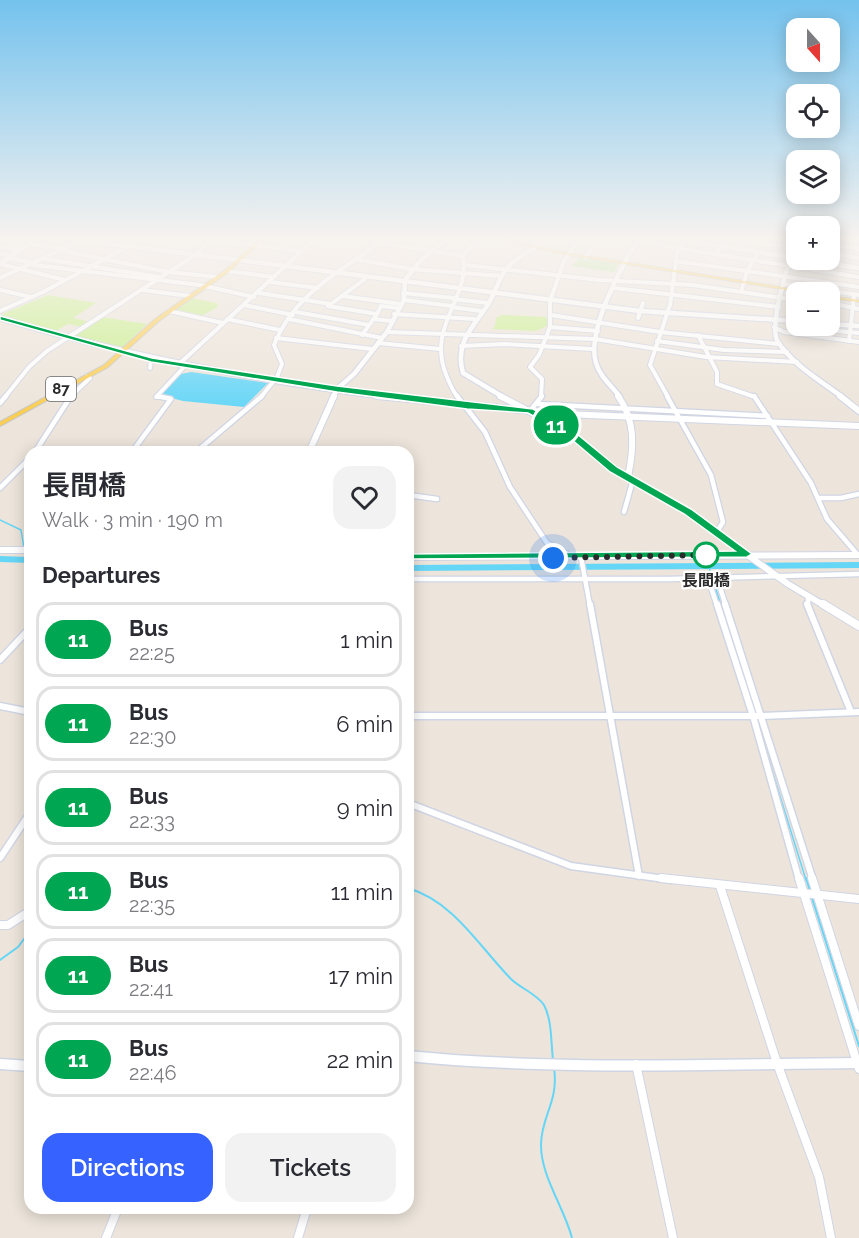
<!DOCTYPE html>
<meta charset="utf-8">
<style>
:root{--surface:#fff;--page:#f2f2f3;--text:#2b2b33;--muted:#7c7c81;--line:#e1e1e2;--accent:#3663ff}
body{margin:0;font-family:Raleway,"Noto Sans JP",sans-serif;background:var(--page);color:var(--text);height:100vh;display:flex;flex-direction:column;font-size:22px;white-space:nowrap}
*{box-sizing:border-box;margin:0}
p{font-size:20px;color:var(--muted)}
.icon{flex:none;width:33px;height:33px;fill:none;stroke:currentColor;stroke-width:2;stroke-linecap:round;stroke-linejoin:round}
.map{position:relative;flex:1;overflow:hidden}
.panel{position:absolute;left:24px;top:446px;width:390px;height:768px;display:flex;flex-direction:column;background:var(--surface);border-radius:18px;box-shadow:0 3px 15px #0003}
.panel>*{flex:none}
.badge{padding:0 12px;border-radius:20px;font-size:21px;line-height:39px}
.needle{width:39px;rotate:159deg}
.buttons{position:absolute;left:786px;top:18px;display:grid;gap:12px}
.buttons a{display:grid;place-items:center;width:54px;height:54px;border-radius:12px;background:var(--surface);box-shadow:0 3px 15px #0003;font-size:30px}
.you{position:absolute;width:30px;height:30px;margin:-15px;border:4px solid #fff;border-radius:50%;background:#1a73e8;box-shadow:0 0 0 9px #1a73e833}
.map>.badge{position:absolute;translate:-50% -50%;box-shadow:0 0 0 3px #fff}
h2{padding:0 18px;font-size:22px;line-height:54px}
.round{display:grid;place-items:center;flex:none;width:63px;height:63px;border-radius:18px;background:var(--page)}
.summary{display:flex;align-items:center;justify-content:space-between;height:102px;padding:0 18px}
h1{font-size:28px;font-weight:600;line-height:45px}
.button{display:flex;gap:12px;margin-top:auto;padding:12px 18px}
.button a{flex:1;height:69px;border-radius:18px;background:var(--accent);color:#fff;font-size:24px;font-weight:600;line-height:69px;text-align:center}
.button a+a{background:var(--page);color:var(--text)}
ul{padding:0;list-style:none}
li{display:flex;align-items:center;gap:18px;height:75px;margin:0 12px 9px;padding:0 6px;border:3px solid var(--line);border-radius:18px}
li div{flex:1}
li b{display:block;font-size:22px}
li em{font-style:normal}
li .badge{min-width:66px;font-weight:700;text-align:center}
.map>svg:first-child{display:block}
.green{fill:#b3e893}
.pitch{fill:#caf08e}
.water{fill:#66d6f7}
.lines{fill:none;stroke-linecap:round;stroke-linejoin:round}
.stream-far1{stroke:#66d6f7;stroke-width:1.5}
.stream{stroke:#66d6f7;stroke-width:2}
.river{fill:#66d6f7;fill-rule:evenodd}
.street-far3-casing{stroke:#d0d5e4;stroke-width:6}
.street-far2-casing{stroke:#d0d5e4;stroke-width:7}
.street-far1-casing{stroke:#d0d5e4;stroke-width:9}
.street-casing{stroke:#d0d5e4;stroke-width:10}
.secondary-far3-casing{stroke:#d0d5e4;stroke-width:7}
.secondary-far2-casing{stroke:#d0d5e4;stroke-width:8}
.secondary-far1-casing{stroke:#d0d5e4;stroke-width:10}
.secondary-casing{stroke:#d0d5e4;stroke-width:13}
.primary-casing{stroke:#c8c8c8;stroke-width:2}
.street-far3{stroke:#fff;stroke-width:4}
.street-far2{stroke:#fff;stroke-width:4.5}
.street-far1{stroke:#fff;stroke-width:6}
.street{stroke:#fff;stroke-width:8}
.secondary-far3{stroke:#fff;stroke-width:4.5}
.secondary-far2{stroke:#fff;stroke-width:6}
.secondary-far1{stroke:#fff;stroke-width:8}
.secondary{stroke:#fff;stroke-width:10}
.primary{fill:#fbce52;fill-rule:evenodd}
.line{fill:#00a651;stroke:#fff;stroke-width:1.5}
.walk{stroke:#2a2a2a;stroke-width:6;stroke-dasharray:0 10.8}
.stop-dot{fill:#fff;stroke:#00a651;stroke-width:3}
.labels{text-anchor:middle;stroke-width:4.5;stroke-linejoin:round;paint-order:stroke}
.shield{fill:#fff;stroke:#6a6a6a;stroke-width:1.5}
.shield-label{font-size:15px;font-weight:bold;fill:#2a2a2a}
.stop-label{font-size:16px;font-weight:bold;fill:#2a2a2a;stroke:#fff}
</style>
<div class="map">
<svg width="859" height="1238" viewBox="0 0 859 1238">
<rect width="100%" height="100%" fill="#ede5db"/>
<polygon class="green" points="580,257 617,263 618,265 614,272 572,266"/>
<g class="pitch">
<polygon points="48,295 96,303 73,318 90,322 83,327 68,324 56,331 0,315"/>
<polygon points="191,298 217,303 218,307 201,316 178,311 176,309"/>
<polygon points="502,315 548,317 549,325 536,331 492,329 495,326 496,318"/>
<polygon points="102,317 147,324 122,348 112,348 73,336"/>
</g>
<polygon class="water" points="191,372 268,383 244,407 183,401 160,395 181,374"/>
<g class="lines">
<g class="stream-far1">
<polyline points="0,520 21,530 24,548"/>
<polyline points="25,553 26,560"/>
<polyline points="709,568 712,575"/>
<polyline points="713,580 734,647"/>
<polyline points="761,735 806,880"/>
</g>
<g class="stream">
<polyline points="806,878 810,891"/>
<path d="M408 888C454 902 478 945 511 979 520 988 537 994 544 1005 552 1020 551 1043 553 1060"/>
<polyline points="812,898 859,1046"/>
<polyline points="0,960 18,947 30,931"/>
<path d="M554 1068C559 1102 541 1116 541 1145 541 1177 564 1207 572 1238"/>
</g>
<g class="river">
<polygon points="0,556 30,557 30,563 0,562"/>
<polygon points="859,562 859,568 408,571 408,565"/>
</g>
<defs>
<g id="street-far3">
<polyline points="352,238 463,256"/>
<polyline points="530,238 544,242"/>
<polyline points="549,238 575,243"/>
<polyline points="638,238 664,246 859,277"/>
<polyline points="729,238 796,248"/>
<polyline points="789,238 796,239"/>
<polyline points="841,238 859,241"/>
<polyline points="211,240 301,251"/>
<polyline points="29,244 66,249"/>
<polyline points="830,244 859,249"/>
<polyline points="0,247 20,250"/>
<polyline points="535,247 549,238"/>
<polyline points="63,251 168,272 218,277"/>
<polyline points="830,253 859,258"/>
<polyline points="0,254 13,255"/>
<polyline points="715,254 727,238"/>
<polyline points="586,257 591,250"/>
<polyline points="8,258 34,263"/>
<polyline points="45,259 159,277"/>
<polyline points="354,259 411,269 501,276"/>
<polyline points="675,261 859,287"/>
<polyline points="0,264 65,280"/>
<polyline points="34,265 200,285 254,297"/>
<polyline points="465,265 600,280 693,285 796,300"/>
<polyline points="227,271 274,277"/>
<polyline points="0,278 87,238"/>
<polyline points="270,282 318,288"/>
<polyline points="783,284 859,295"/>
<polyline points="614,288 779,307"/>
<polyline points="0,290 31,297"/>
<polyline points="142,290 190,296"/>
<polyline points="741,292 747,272 758,252"/>
<polyline points="259,293 331,304 365,279"/>
<polyline points="403,293 454,298"/>
<polyline points="342,296 401,304"/>
<polyline points="453,299 488,303"/>
<polyline points="404,300 452,306"/>
<polyline points="830,303 859,309"/>
<polyline points="244,305 293,315"/>
<polyline points="328,306 377,314 362,335"/>
<polyline points="451,307 481,311"/>
<polyline points="0,311 43,292 144,238"/>
<polyline points="169,311 223,323"/>
<polyline points="296,312 369,325"/>
<polyline points="377,314 381,306 398,308"/>
<polyline points="394,314 474,319"/>
<polyline points="551,315 660,332 779,344"/>
<polyline points="638,318 643,303"/>
<polyline points="227,319 280,330"/>
<polyline points="289,319 382,338"/>
<polyline points="374,319 392,321"/>
<polyline points="550,327 598,331"/>
<polyline points="774,327 784,332 859,342"/>
<polyline points="795,327 859,333"/>
<polyline points="387,332 595,339 706,357 797,362"/>
<polyline points="698,335 717,372 717,384 755,397"/>
<polyline points="276,338 372,349"/>
<polyline points="657,341 724,350 787,352"/>
<polyline points="849,341 854,296"/>
<polyline points="378,343 440,349"/>
<polyline points="461,346 504,344 593,349"/>
<polyline points="178,365 316,238"/>
<polyline points="150,368 151,360"/>
<polyline points="5,397 29,367 47,351 198,253 213,238"/>
<polyline points="70,397 90,378 87,376"/>
<polyline points="159,397 156,397 185,366"/>
<path d="M261 397 277 377 282 364 274 345C295 292 344 269 387 238"/>
<path d="M458 397C453 392 450 384 447 377 425 325 471 300 463 255L480 238"/>
<polyline points="541,397 542,379 530,367 539,355 550,327 550,301 564,261 580,238"/>
<polyline points="668,397 650,365 670,305 677,254 684,240"/>
</g>
<g id="street-far2">
<polyline points="457,396 485,432 510,487 547,543 571,556"/>
<polyline points="667,396 711,475 723,522 717,532"/>
<polyline points="754,396 811,483 827,519 858,555"/>
<polyline points="0,403 6,396"/>
<polyline points="538,404 768,416"/>
<polyline points="530,411 542,396"/>
<polyline points="35,452 71,396"/>
<polyline points="132,452 171,399 157,396"/>
<polyline points="196,452 262,396"/>
<polyline points="0,488 30,458"/>
<polyline points="408,495 437,499"/>
<polyline points="819,498 841,498 859,494"/>
<polyline points="624,512 633,480"/>
<polyline points="581,557 590,606"/>
<polyline points="708,578 717,606"/>
<polyline points="717,578 726,606"/>
<polyline points="408,579 670,579 859,574"/>
<polyline points="808,606 808,597"/>
</g>
<g id="street-far1">
<polyline points="590,604 639,876"/>
<polyline points="717,604 753,716 799,880"/>
<polyline points="725,604 813,880"/>
<polyline points="807,604 851,712"/>
<polyline points="0,660 30,628"/>
<polyline points="0,706 30,712"/>
<polyline points="408,716 761,716 859,712"/>
<polyline points="408,803 571,866 672,880"/>
<polyline points="0,858 30,813"/>
</g>
<g id="street">
<polyline points="661,878 859,899"/>
<polyline points="799,878 859,1069"/>
<polyline points="812,878 859,1026"/>
<polyline points="720,886 777,1063 819,1177 831,1238"/>
<polyline points="0,925 8,925 30,911"/>
<polyline points="636,1064 673,1238"/>
<polyline points="106,1238 118,1208"/>
<polyline points="298,1238 307,1208"/>
</g>
<g id="secondary-far3">
<polyline points="65,238 640,311 796,321"/>
<polyline points="670,238 796,258"/>
<path d="M796 244C789 261 768 327 778 342 793 365 821 381 842 397"/>
<polyline points="806,260 859,268"/>
<polyline points="0,264 38,238"/>
<path d="M0 318C128 356 257 381 389 397"/>
<polyline points="830,324 859,326"/>
<polyline points="333,397 337,389 354,374 387,332 404,300 405,280 422,259 448,238"/>
<path d="M503 397 463 373C454 342 474 326 489 303 497 289 500 273 512 263 519 257 527 252 535 247"/>
<path d="M620 397C612 386 600 377 596 363 586 331 622 265 639 238"/>
</g>
<g id="secondary-far2">
<polyline points="377,396 564,414 859,426"/>
<polyline points="500,396 567,431 614,469 687,512 788,584 825,606"/>
<path d="M618 396C636 421 634 448 628 477"/>
<polyline points="840,396 859,411"/>
<polyline points="309,452 334,396"/>
<polyline points="0,550 30,550"/>
<polyline points="408,557 859,555"/>
</g>
<polyline id="secondary-far1" points="823,604 859,626"/>
<g id="secondary">
<path d="M408 1056C557 1071 709 1064 859 1063"/>
<polyline points="0,1064 30,1066"/>
</g>
<g id="primary">
<polygon points="261,238 265,238 229,272 159,321 108,367 0,426 0,422 104,365 155,319 225,270"/>
<polygon points="493,238 499,238 568,253 806,291 808,292 800,292 568,255"/>
<polygon points="830,296 859,300 859,302 830,298"/>
</g>
</defs>
<use href="#street-far3" class="street-far3-casing"/>
<use href="#street-far2" class="street-far2-casing"/>
<use href="#street-far1" class="street-far1-casing"/>
<use href="#street" class="street-casing"/>
<use href="#secondary-far3" class="secondary-far3-casing"/>
<use href="#secondary-far2" class="secondary-far2-casing"/>
<use href="#secondary-far1" class="secondary-far1-casing"/>
<use href="#secondary" class="secondary-casing"/>
<use href="#primary" class="primary-casing"/>
<use href="#street-far3" class="street-far3"/>
<use href="#street-far2" class="street-far2"/>
<use href="#street-far1" class="street-far1"/>
<use href="#street" class="street"/>
<use href="#secondary-far3" class="secondary-far3"/>
<use href="#secondary-far2" class="secondary-far2"/>
<use href="#secondary-far1" class="secondary-far1"/>
<use href="#secondary" class="secondary"/>
<use href="#primary" class="primary"/>
</g>
<linearGradient id="sky" x2="0" y2="1"><stop stop-color="#74c2ee"/><stop offset="0.58" stop-color="#f7f3ef"/><stop offset="1" stop-color="#f7f3ef" stop-opacity="0"/></linearGradient>
<rect width="859" height="411" fill="url(#sky)"/>
<polygon class="line" points="0,316 152,358 337,386 533,409 571,429 617,467 691,509 752,554 747,557 404,559 404,555 408,554 735,551 684,514 610,472 564,433 528,413 467,409 337,392 151,362 0,320"/>
<g class="lines">
<polyline class="walk" points="553,558 706,555"/>
</g>
<circle class="stop-dot" cx="706" cy="555" r="12"/>
<g class="labels">
<rect class="shield" x="46" y="377" width="30" height="24" rx="4.5"/>
<g class="shield-label">
<text x="61" y="394">87</text>
</g>
<g class="stop-label">
<text x="706" y="586">長間橋</text>
</g>
</g>
</svg>
<div class="buttons">
<a><svg class="needle" viewBox="-14 -14 28 28"><path d="M0-13l5 13h-10z" fill="#e53935"/><path d="M0 13l5-13h-10z" fill="#7c7c81"/></svg></a>
<a><svg class="icon" aria-label="locate" viewBox="0 0 24 24"><circle cx="12" cy="12" r="6"/><path d="M12 2v4M12 18v4M2 12h4M18 12h4"/></svg></a>
<a><svg class="icon" aria-label="layers" viewBox="0 0 24 24"><path d="M12 4l9 5-9 5-9-5zM3 14l9 5 9-5"/></svg></a>
<a>+</a>
<a>−</a>
</div>
<div class="you" style="left:553px;top:558px"></div>
<b class="badge" style="left:556px;top:425px;background:#00a651;color:#fff">11</b>
<section class="panel">
<div class="summary"><div><h1>長間橋</h1><p>Walk · 3 min · 190 m</p></div><a class="round"><svg class="icon" aria-label="heart" viewBox="0 0 24 24"><path d="M12 20l-8-8c-3-5 5-10 8-4 3-6 11-1 8 4z"/></svg></a></div>
<h2>Departures</h2>
<ul>
<li><span class="badge" style="background:#00a651;color:#fff">11</span><div><b>Bus</b><p>22:25</p></div><em>1 min</em></li>
<li><span class="badge" style="background:#00a651;color:#fff">11</span><div><b>Bus</b><p>22:30</p></div><em>6 min</em></li>
<li><span class="badge" style="background:#00a651;color:#fff">11</span><div><b>Bus</b><p>22:33</p></div><em>9 min</em></li>
<li><span class="badge" style="background:#00a651;color:#fff">11</span><div><b>Bus</b><p>22:35</p></div><em>11 min</em></li>
<li><span class="badge" style="background:#00a651;color:#fff">11</span><div><b>Bus</b><p>22:41</p></div><em>17 min</em></li>
<li><span class="badge" style="background:#00a651;color:#fff">11</span><div><b>Bus</b><p>22:46</p></div><em>22 min</em></li>
</ul>
<div class="button"><a>Directions</a><a>Tickets</a></div>
</section>
</div>
